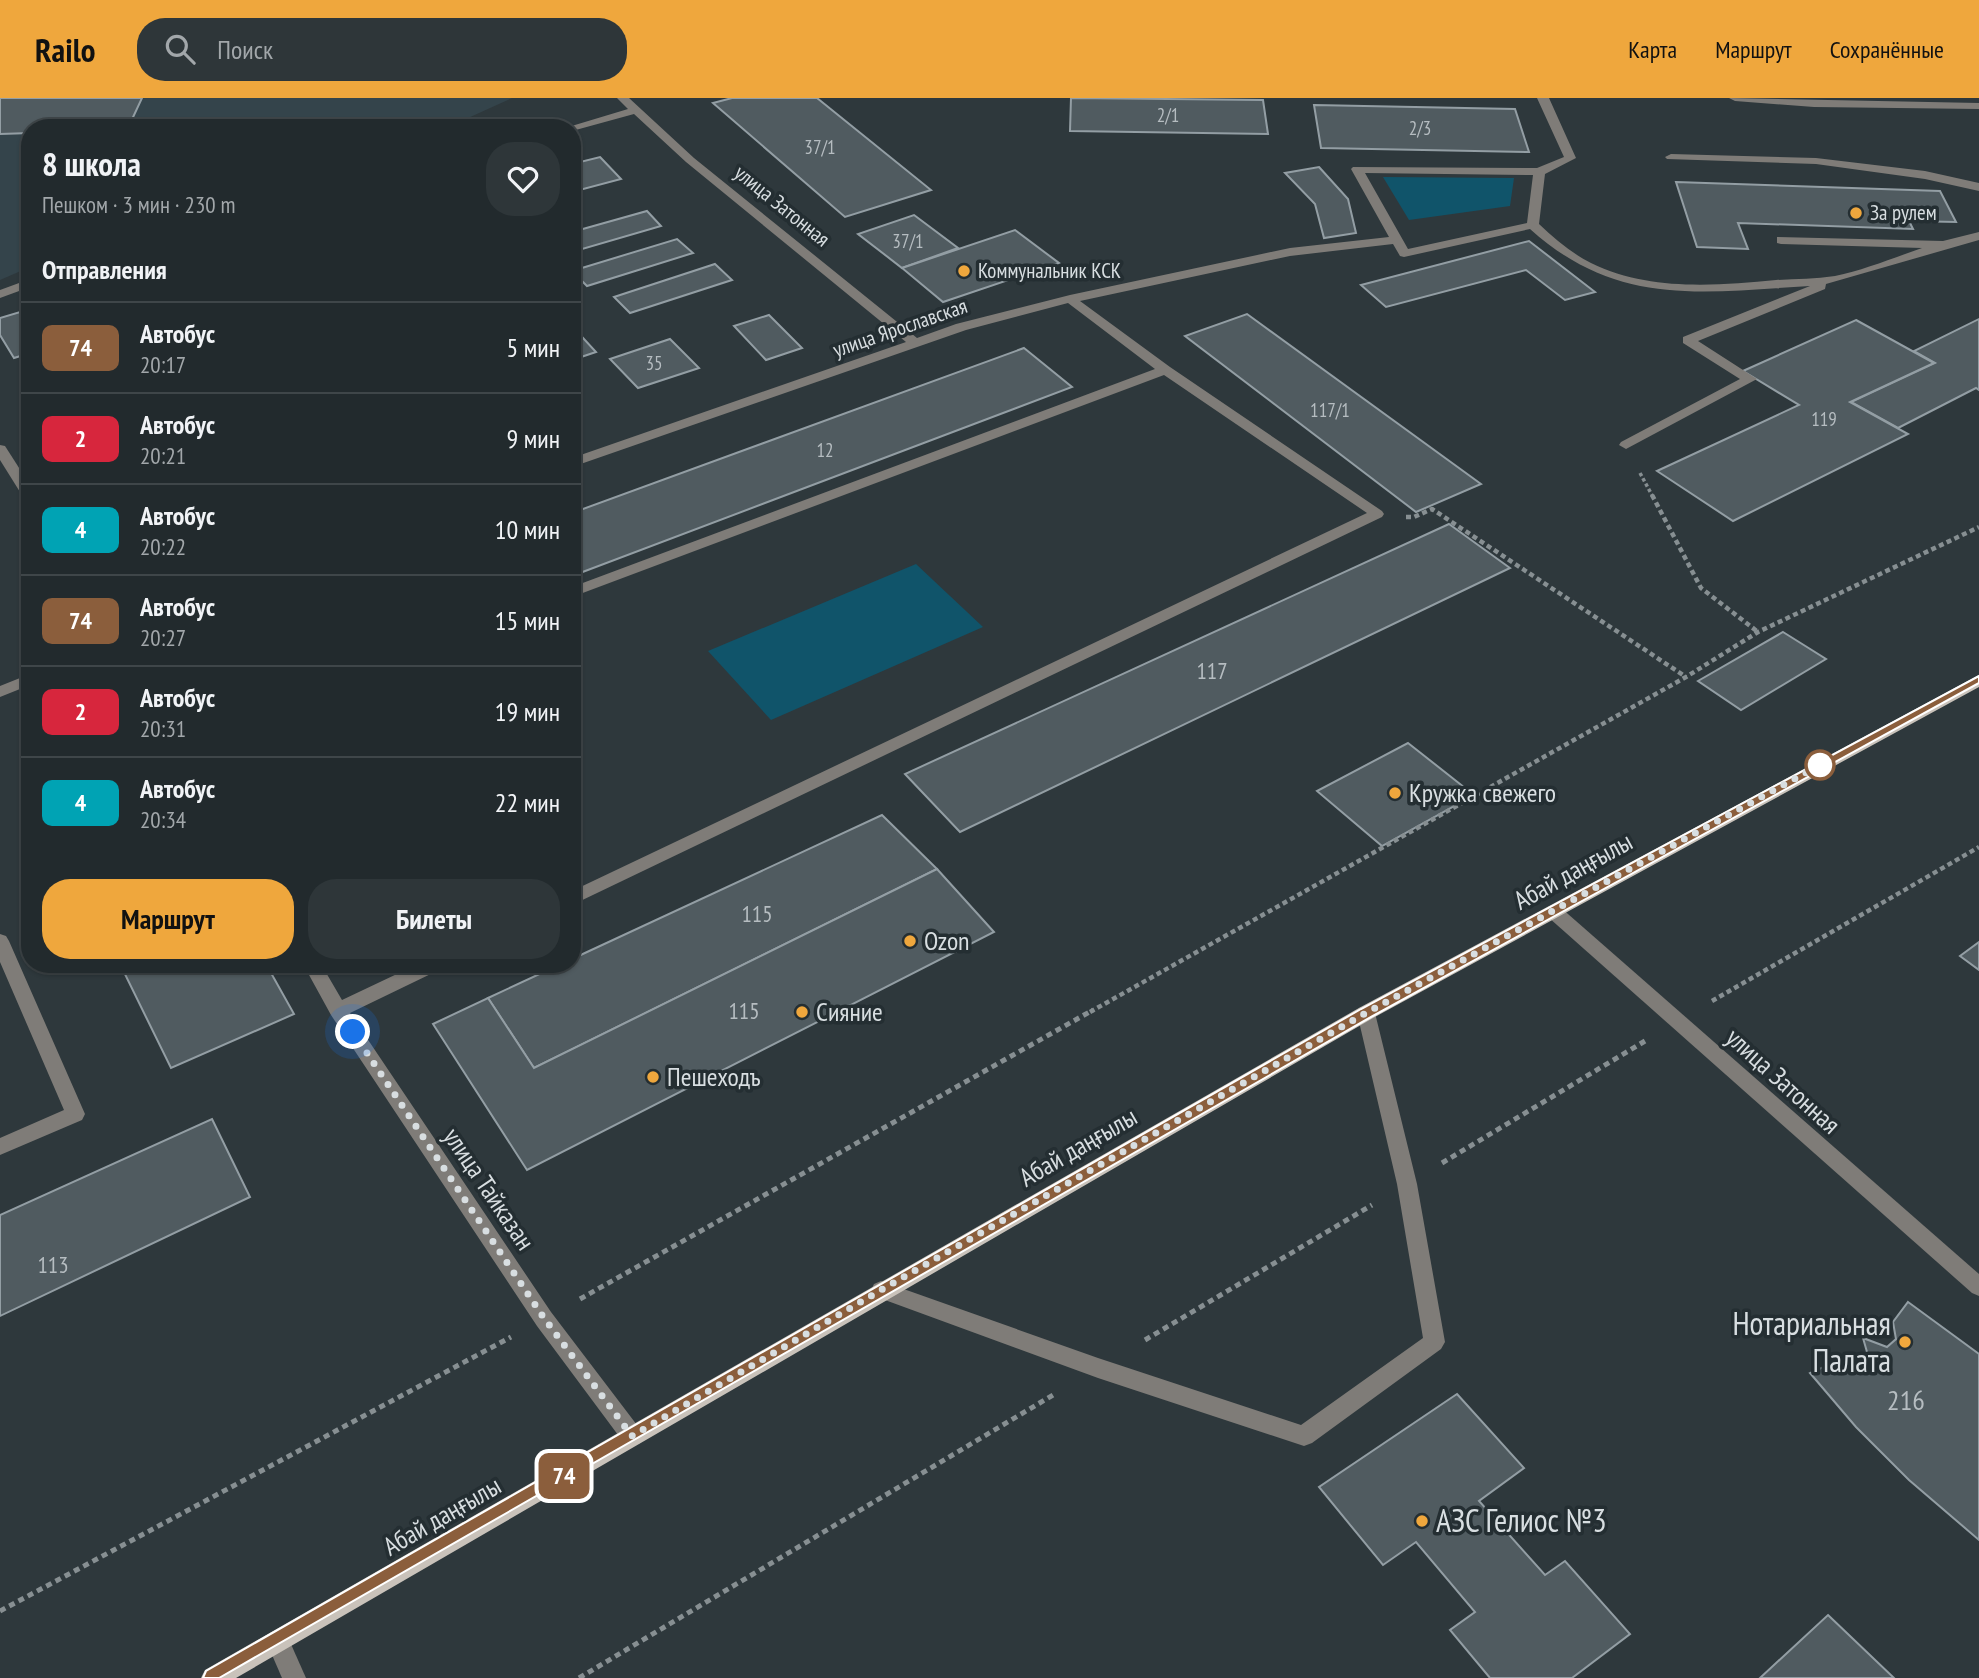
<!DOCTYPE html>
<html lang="ru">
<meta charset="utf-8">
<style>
:root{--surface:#222a2d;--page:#2e3639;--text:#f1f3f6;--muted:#a2a7aa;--line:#3f4649;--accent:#efa73d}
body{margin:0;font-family:"PT Sans Narrow",sans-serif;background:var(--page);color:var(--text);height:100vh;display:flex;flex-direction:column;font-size:26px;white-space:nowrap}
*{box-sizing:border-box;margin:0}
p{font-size:23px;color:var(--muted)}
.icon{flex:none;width:38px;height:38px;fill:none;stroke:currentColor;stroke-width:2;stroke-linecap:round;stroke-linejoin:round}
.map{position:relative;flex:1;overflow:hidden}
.side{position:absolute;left:21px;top:21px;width:560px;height:854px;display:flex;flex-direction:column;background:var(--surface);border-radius:28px;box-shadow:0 2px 5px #0004,0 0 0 2px var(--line)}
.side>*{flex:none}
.badge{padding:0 14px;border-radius:10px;font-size:24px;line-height:46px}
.you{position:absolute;width:35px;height:35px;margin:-18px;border:5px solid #fff;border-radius:50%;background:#1a73e8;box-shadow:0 0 0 10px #1a73e833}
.map>.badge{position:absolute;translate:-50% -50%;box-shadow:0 0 0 4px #fff}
h2{padding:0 21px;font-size:26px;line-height:63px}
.round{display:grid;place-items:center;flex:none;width:74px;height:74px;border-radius:28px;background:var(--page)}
.head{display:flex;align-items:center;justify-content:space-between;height:119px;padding:0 21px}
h1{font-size:33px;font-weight:600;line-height:52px}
.cta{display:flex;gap:14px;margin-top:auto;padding:14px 21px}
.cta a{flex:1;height:80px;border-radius:28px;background:var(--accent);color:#111;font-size:28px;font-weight:600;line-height:80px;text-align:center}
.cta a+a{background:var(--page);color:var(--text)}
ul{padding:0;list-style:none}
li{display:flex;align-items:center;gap:21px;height:91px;padding:0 21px;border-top:2px solid var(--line)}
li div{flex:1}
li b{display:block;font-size:26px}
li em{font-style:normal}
li .badge{min-width:77px;font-weight:700;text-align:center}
header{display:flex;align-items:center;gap:42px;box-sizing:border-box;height:98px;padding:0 35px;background:var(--accent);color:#111}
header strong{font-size:33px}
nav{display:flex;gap:38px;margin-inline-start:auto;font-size:24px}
.search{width:490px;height:63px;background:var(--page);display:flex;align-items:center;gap:18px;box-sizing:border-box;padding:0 24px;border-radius:28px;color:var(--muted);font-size:26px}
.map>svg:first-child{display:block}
.built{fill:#34444b}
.green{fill:#10546a}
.building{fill:#505b60;stroke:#939ea4;stroke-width:2}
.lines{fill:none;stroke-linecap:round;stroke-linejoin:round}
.path-far2{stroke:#878f92;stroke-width:3.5;stroke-dasharray:3.5 2.5;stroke-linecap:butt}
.path-far1{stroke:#878f92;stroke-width:4.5;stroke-dasharray:5 3.5;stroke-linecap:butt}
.path{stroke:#878f92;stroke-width:5;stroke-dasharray:6 4.5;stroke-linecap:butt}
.minor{fill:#7f7c78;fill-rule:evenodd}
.major{fill:#c9c2ba;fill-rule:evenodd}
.line{fill:#8b5e3c;stroke:#fff;stroke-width:2}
.walk{stroke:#d8dee1;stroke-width:7;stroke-dasharray:0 12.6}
.poi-dot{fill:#efa73d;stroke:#242e32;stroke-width:2.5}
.stop-dot{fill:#fff;stroke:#8b5e3c;stroke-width:3.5}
.labels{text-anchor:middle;stroke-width:7;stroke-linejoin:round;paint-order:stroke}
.far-number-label{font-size:19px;fill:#b6bdc1}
.far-street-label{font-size:21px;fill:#d8dee1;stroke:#242e32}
.far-poi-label{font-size:21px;fill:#d8dee1;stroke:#242e32;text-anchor:start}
.number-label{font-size:23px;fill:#b6bdc1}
.poi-label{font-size:26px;fill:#d8dee1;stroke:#242e32;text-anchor:start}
.street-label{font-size:26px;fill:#d8dee1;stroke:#242e32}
.near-number-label{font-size:28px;fill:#b6bdc1}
.near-poi-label{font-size:32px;fill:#d8dee1;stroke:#242e32;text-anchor:end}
</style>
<header>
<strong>Railo</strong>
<div class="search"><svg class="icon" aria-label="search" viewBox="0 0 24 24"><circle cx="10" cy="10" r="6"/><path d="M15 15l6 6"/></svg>Поиск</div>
<nav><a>Карта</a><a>Маршрут</a><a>Сохранённые</a></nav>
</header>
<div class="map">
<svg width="1979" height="1580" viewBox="0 0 1979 1580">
<rect width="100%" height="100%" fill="#2e383c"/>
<polygon class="built" points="0,0 512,0 446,30 30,30 30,169 0,182"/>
<g class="green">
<polygon points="1383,79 1514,80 1510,108 1409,122"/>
<polygon points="916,466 983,529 771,622 708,553"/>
</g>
<g class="building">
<polygon points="0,0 142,0 128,30 30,30 30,35 0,36"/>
<polygon points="732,0 817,0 931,92 845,119 713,5"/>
<polygon points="1071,0 1263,2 1268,36 1070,33"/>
<polygon points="1314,7 1515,11 1529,54 1321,50"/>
<polygon points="600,59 621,81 572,94 572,66"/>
<polygon points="1319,69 1348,101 1356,135 1324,140 1315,106 1285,75"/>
<polygon points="1676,84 1940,93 1956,124 1909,123 1913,131 1738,125 1748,151 1697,149"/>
<polygon points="647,113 661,128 572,154 572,134"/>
<polygon points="914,117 958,150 902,170 858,136"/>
<polygon points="1015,132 1059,165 943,204 902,170"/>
<polygon points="677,141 693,155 587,188 572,173"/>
<polygon points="1529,143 1595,194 1565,202 1526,172 1386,209 1361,187"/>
<polygon points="715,166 732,182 630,215 614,199"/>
<polygon points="30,211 30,255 14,260 0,237 0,220"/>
<polygon points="1247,216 1481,386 1416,414 1185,238"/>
<polygon points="769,217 802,250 766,262 734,228"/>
<polygon points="1979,221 1979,292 1976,290 1898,330 1851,304 1935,265 1914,253"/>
<polygon points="1856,222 1934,265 1850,304 1908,336 1733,423 1657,373 1799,307 1743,273"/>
<polygon points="572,228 596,254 572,262"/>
<polygon points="670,241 699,270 638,290 610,261"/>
<polygon points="1024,250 1072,289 572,478 572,415"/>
<polygon points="1449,426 1510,470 960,734 905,676"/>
<polygon points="1783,534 1826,561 1741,612 1698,583"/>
<polygon points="1408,645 1474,697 1382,748 1317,693"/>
<polygon points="882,717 937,771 534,970 488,900 561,866 572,866 572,861"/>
<polygon points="937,771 994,834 527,1072 433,926 488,900 534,970"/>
<polygon points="1979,844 1979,872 1960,858"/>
<polygon points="120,866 266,866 294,916 171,970"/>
<polygon points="212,1021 250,1099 0,1218 0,1117"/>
<polygon points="1908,1204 1979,1256 1979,1442 1909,1382 1856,1329 1810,1275 1837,1263 1858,1268 1869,1261 1863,1240 1887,1249 1896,1241 1893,1224"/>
<polygon points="1457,1296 1524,1370 1479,1403 1545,1477 1565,1463 1630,1536 1572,1580 1490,1580 1450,1532 1475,1514 1416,1444 1383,1467 1319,1389"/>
<polygon points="1828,1517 1894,1580 1760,1580"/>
</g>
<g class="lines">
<polyline class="path-far2" points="1640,375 1653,399"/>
<g class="path-far1">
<polyline points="1652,397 1701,490 1758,534"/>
<polyline points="1406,419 1414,419 1432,411 1686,579"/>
<polyline points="1712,903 1979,749"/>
<polyline points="1090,914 1686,579 1758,534 1979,429"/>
</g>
<g class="path">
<polyline points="1442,1065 1645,943"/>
<polyline points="580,1201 1093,912"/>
<polyline points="1145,1242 1372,1107"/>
<polyline points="0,1513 511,1239"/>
<polyline points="579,1580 1053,1297"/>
</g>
<g class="minor">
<path d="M617 0H629L694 60 917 240 956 226 1070 197 1290 150 1389 139 1351 71 1353 69 1537 70 1564 59 1537 0H1549L1576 60 1545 76 1539 126C1555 141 1571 155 1591 165 1648 193 1714 188 1776 182 1795 181 1815 181 1835 178 1864 172 1893 160 1922 150L1781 146 1777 145V139L1943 143 1979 134V142L1826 186 1825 191 1698 243 1757 281 1626 351 1619 347 1621 344 1740 281 1683 245V239L1810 188C1702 194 1618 210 1530 131L1404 159 1400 158 1393 146 1290 158 1080 203 1170 269 1382 413 1384 416 1382 419 572 807V793L1367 415 1164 277 572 499V489L1155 271 1068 205 966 232 572 369V360L906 244 686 64 634 16 572 33V30H565L628 11ZM1365 75 1533 77 1527 125 1408 151Z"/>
<polygon points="1729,0 1979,5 1979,11 1814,9 1735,3"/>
<polygon points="1671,56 1816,60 1925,73 1979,85 1979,93 1925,81 1816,66 1667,61 1665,59"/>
<polygon points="30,181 30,189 0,200 0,192"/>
<polygon points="0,347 5,348 30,387 30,403 25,402 0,362"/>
<polygon points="30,576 30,587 0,599 0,588"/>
<polygon points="1554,807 1560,809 1979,1176 1979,1198 1972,1195 1548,819 1545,814 1548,809"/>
<polygon points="0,836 6,838 9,843 85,1016 82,1022 0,1057 0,1040 64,1012 0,864"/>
<polygon points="303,866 321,866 342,902 418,866 444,866 441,871 350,915 551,1214 640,1331 643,1338 640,1345 632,1348 624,1345 537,1228 331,917"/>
<polygon points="1366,908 1373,910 1375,915 1417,1086 1445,1244 1441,1251 1312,1345 1304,1348 1098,1280 874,1198 871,1192 874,1186 881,1183 1098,1260 1301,1327 1423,1240 1397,1086 1357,915 1359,910"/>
<polygon points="278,1531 286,1535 306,1580 282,1580 266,1543 270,1535"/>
</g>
<polygon class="major" points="1979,577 1979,589 1373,920 236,1580 201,1580 205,1572 1359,910"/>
</g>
<polygon class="line" points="1979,578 1979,585 1371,919 219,1580 203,1580 206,1573 1361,911"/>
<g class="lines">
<polyline class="walk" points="353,934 544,1220 632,1338 881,1192 1366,915 1820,667"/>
</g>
<g class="poi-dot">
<circle cx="1856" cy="115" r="7"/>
<circle cx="964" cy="173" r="7"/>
<circle cx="1395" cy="695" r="7"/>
<circle cx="910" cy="843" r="7"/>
<circle cx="802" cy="914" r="7"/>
<circle cx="653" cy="979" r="7"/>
<circle cx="1905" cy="1244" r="7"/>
<circle cx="1422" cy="1423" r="7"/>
</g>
<circle class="stop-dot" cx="1820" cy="667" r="14"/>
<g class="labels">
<g class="far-number-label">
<text x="1168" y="24">2/1</text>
<text x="1420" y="37">2/3</text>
<text x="820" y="56">37/1</text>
<text x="908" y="150">37/1</text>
<text x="654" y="272">35</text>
<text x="1330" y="319">117/1</text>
<text x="1824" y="328">119</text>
<text x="825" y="359">12</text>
</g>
<g class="far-street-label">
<text transform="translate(782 108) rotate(39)" y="7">улица Затонная</text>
<text transform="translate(900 230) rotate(-19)" y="7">улица Ярославская</text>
</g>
<g class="far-poi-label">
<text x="1870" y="122">За рулем</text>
<text x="978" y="180">Коммунальник КСК</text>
</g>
<g class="number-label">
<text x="1212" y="581">117</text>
<text x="757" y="824">115</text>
<text x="744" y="921">115</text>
<text x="53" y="1175">113</text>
</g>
<g class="poi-label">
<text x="1409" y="704">Кружка свежего</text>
<text x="924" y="852">Ozon</text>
<text x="816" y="923">Сияние</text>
<text x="667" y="988">Пешеходъ</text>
</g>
<g class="street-label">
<text transform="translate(1573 773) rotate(-29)" y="9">Абай даңғылы</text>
<text transform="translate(1783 983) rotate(42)" y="9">улица Затонная</text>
<text transform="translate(1078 1049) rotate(-30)" y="9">Абай даңғылы</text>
<text transform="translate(489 1091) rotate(56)" y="9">улица Тайказан</text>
<text transform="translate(442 1418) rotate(-30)" y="9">Абай даңғылы</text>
</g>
<g class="near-number-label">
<text x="1906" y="1312">216</text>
</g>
<g class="near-poi-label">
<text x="1891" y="1237">Нотариальная<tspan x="1891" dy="37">Палата</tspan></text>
<text x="1436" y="1434" text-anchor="start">АЗС Гелиос №3</text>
</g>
</g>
</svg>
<div class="you" style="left:353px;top:934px"></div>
<b class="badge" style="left:564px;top:1378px;background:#8b5e3c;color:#fff">74</b>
<section class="side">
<div class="head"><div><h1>8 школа</h1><p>Пешком · 3 мин · 230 m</p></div><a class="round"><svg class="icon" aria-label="heart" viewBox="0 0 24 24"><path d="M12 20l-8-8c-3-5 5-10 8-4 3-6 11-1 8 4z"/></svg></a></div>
<h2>Отправления</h2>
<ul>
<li><span class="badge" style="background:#8b5e3c;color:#fff">74</span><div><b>Автобус</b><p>20:17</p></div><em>5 мин</em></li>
<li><span class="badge" style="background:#d7263d;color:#fff">2</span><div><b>Автобус</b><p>20:21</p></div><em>9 мин</em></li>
<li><span class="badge" style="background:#00a3b4;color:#fff">4</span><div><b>Автобус</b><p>20:22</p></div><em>10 мин</em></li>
<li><span class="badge" style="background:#8b5e3c;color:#fff">74</span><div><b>Автобус</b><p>20:27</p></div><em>15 мин</em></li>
<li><span class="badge" style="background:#d7263d;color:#fff">2</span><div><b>Автобус</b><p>20:31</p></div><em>19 мин</em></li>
<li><span class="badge" style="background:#00a3b4;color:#fff">4</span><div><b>Автобус</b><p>20:34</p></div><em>22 мин</em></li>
</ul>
<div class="cta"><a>Маршрут</a><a>Билеты</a></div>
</section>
</div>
